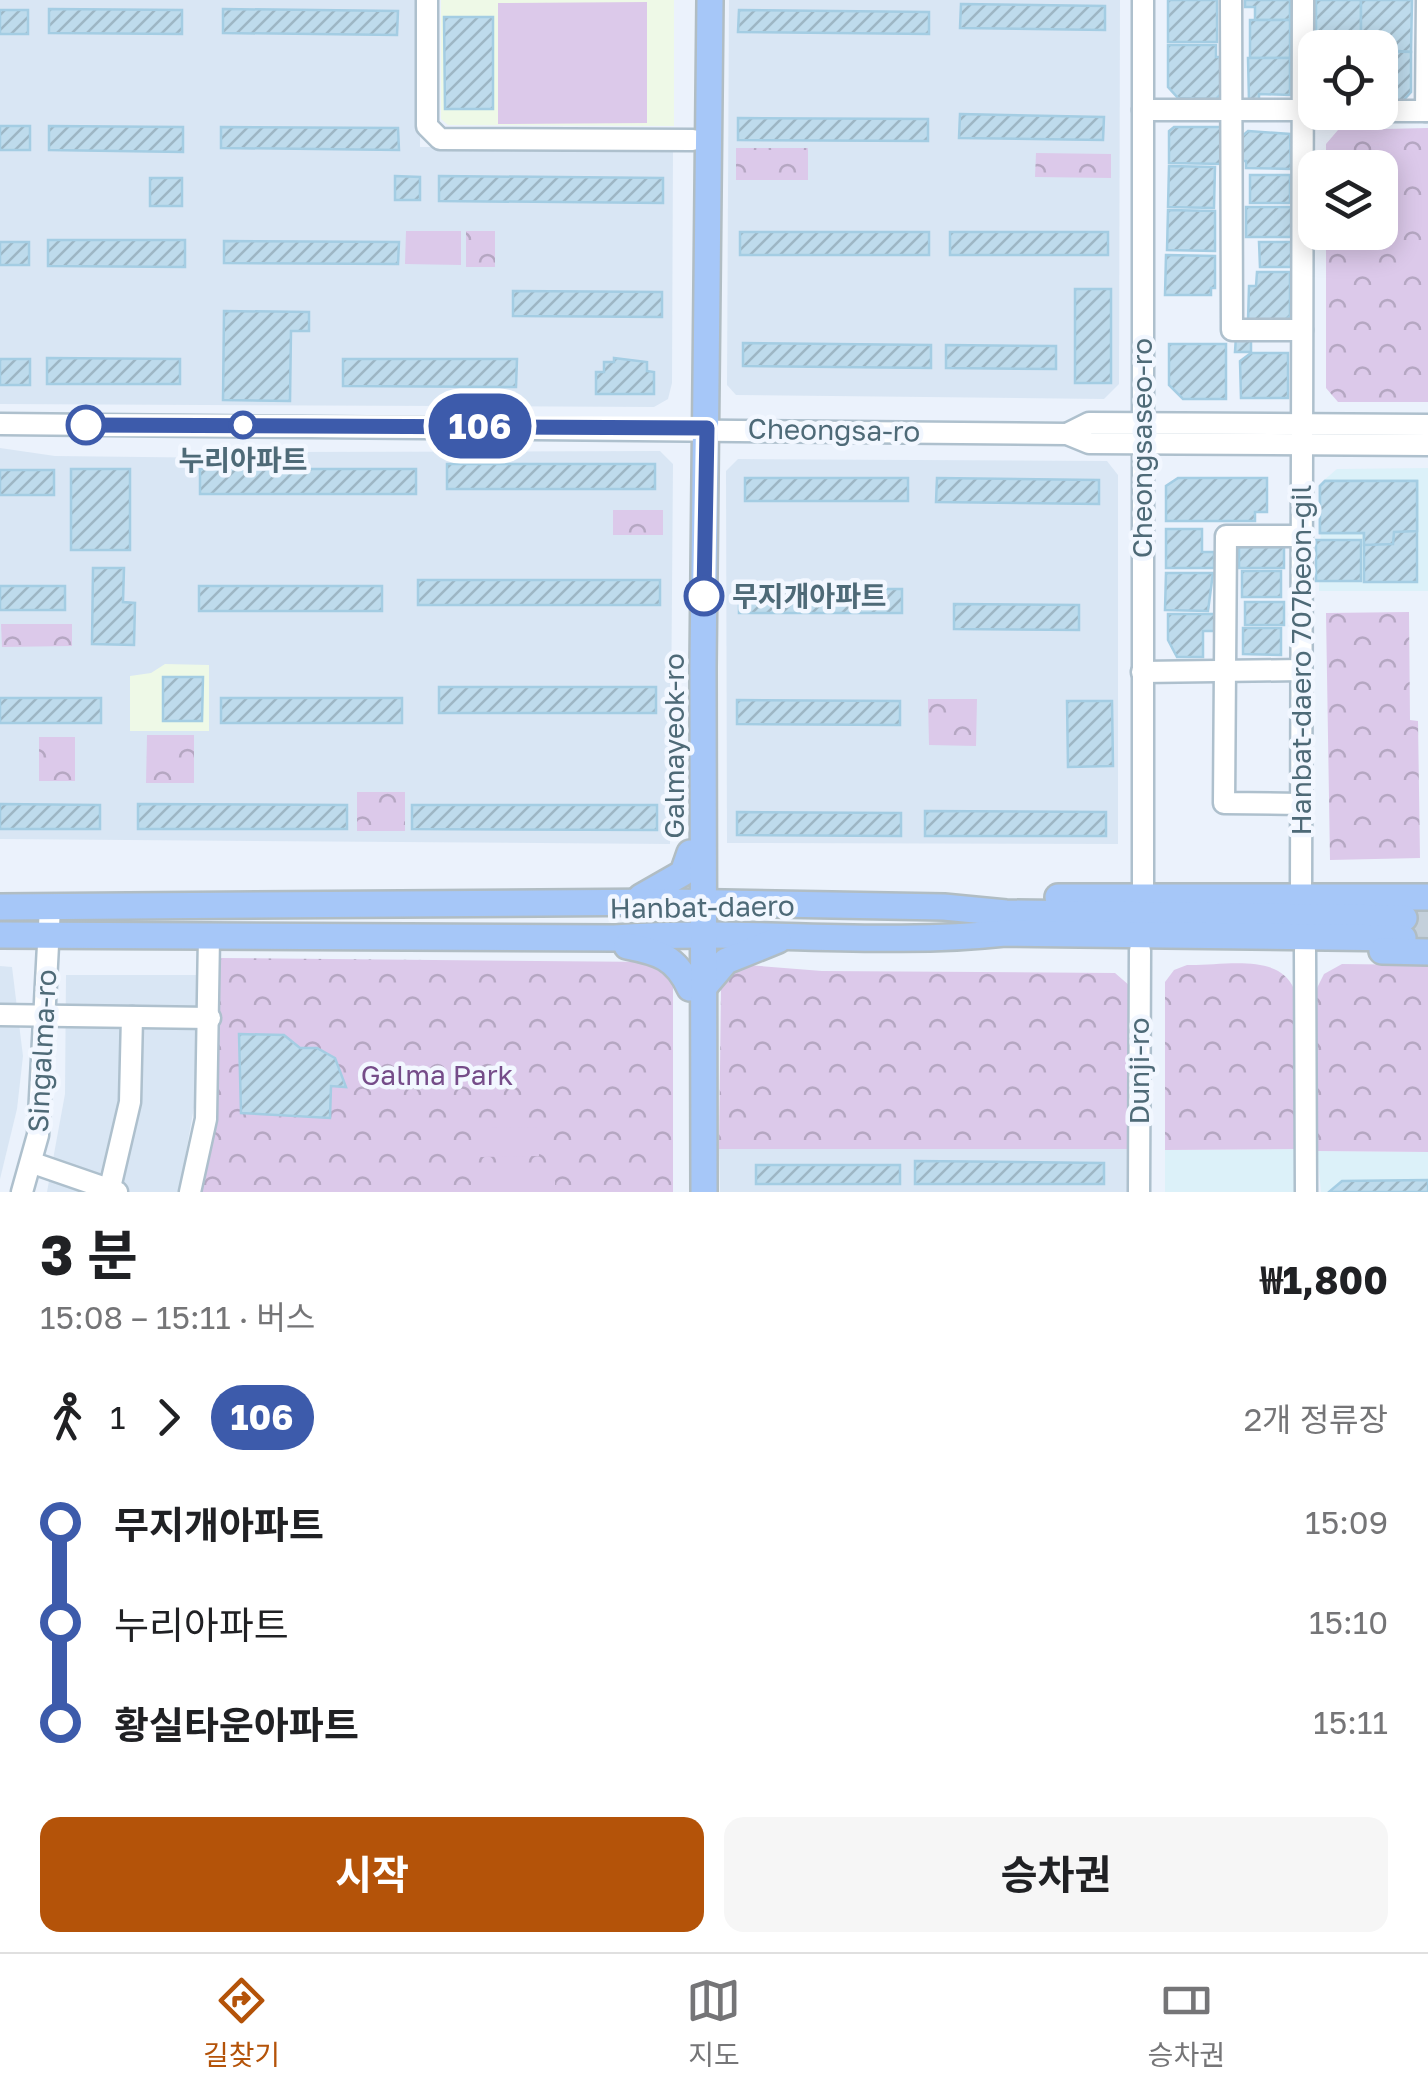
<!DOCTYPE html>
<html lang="ko">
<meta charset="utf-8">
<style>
:root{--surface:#fff;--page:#f6f6f6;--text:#202124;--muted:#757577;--line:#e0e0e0;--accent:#b45309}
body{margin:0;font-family:"Golos Text","Noto Sans KR",sans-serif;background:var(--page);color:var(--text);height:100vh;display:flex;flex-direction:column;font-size:38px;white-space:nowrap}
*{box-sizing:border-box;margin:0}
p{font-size:32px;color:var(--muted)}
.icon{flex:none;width:55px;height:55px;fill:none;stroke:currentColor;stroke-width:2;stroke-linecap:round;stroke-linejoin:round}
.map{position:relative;height:1192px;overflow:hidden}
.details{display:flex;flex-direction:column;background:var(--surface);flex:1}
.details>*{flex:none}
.badge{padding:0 20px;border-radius:32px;font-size:35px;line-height:65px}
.fabs{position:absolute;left:1298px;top:30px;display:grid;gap:20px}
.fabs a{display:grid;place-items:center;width:100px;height:100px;border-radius:20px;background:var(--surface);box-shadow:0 5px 25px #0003;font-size:50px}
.map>.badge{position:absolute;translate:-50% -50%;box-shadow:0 0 0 5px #fff}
.legs{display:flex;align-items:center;gap:15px;height:110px;padding:0 40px;font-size:32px}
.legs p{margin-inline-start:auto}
.headline{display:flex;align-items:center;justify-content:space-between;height:170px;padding:0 40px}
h1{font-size:55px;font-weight:700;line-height:75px}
.primary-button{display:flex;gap:20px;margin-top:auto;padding:20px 40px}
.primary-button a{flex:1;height:115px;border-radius:20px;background:var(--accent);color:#fff;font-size:40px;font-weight:700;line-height:115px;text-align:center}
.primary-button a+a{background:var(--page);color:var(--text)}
ul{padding:0 40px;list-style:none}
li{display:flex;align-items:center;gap:35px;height:100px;font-size:38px}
li i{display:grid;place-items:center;width:15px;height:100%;margin:0 12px;background:currentColor}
li i::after{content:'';width:25px;height:25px;margin:-12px;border:8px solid;border-radius:50%;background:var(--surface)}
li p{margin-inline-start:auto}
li:first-child i{background:linear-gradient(#0000 50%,currentColor 0)}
li:last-child i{background:linear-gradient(currentColor 50%,#0000 0)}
.tabs{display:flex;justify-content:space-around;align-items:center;height:140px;border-top:2px solid var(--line);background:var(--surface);font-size:28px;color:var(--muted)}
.tabs a{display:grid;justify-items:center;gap:5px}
.tabs .selected{color:var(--accent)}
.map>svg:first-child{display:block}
.residential{fill:#d9e6f4}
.commercial{fill:#dcf1f9}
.education{fill:#eef9e7}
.park{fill:url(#park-crowns)}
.garden{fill:#dcc9ea}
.building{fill:url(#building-hatch);stroke:#a4cde3;stroke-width:2.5}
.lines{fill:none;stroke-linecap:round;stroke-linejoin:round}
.major-tunnel{stroke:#c4d0db;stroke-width:25;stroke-dasharray:25 12;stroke-linecap:butt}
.minor-casing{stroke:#aec0cd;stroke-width:25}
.major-casing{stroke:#b1bdc3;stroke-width:30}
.minor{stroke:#fff;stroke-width:20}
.major{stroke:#a6c7f8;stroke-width:25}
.line-1-casing{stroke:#fff;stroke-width:22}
.line-1{stroke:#3d5bab;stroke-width:15}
.stop-1-dot{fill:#fff;stroke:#3d5bab;stroke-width:5}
.labels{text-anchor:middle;stroke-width:9;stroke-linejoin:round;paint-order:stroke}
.street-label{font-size:28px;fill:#4e6a77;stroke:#f2f7ff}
.stop-label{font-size:28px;font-weight:bold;fill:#4e6a77;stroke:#f2f7ff}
.park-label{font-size:28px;fill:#754c89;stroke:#f2f7ff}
</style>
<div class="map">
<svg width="1428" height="1192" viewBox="0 0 1428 1192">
<defs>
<pattern id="park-crowns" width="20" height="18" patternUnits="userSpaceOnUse" patternTransform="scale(2.5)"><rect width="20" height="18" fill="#dcc9ea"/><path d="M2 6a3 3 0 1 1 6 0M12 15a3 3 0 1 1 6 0" fill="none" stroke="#b5a7c2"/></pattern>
<pattern id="building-hatch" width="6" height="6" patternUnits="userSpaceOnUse" patternTransform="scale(2.5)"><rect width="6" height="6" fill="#bedbec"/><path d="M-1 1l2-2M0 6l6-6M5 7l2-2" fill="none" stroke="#9db6c4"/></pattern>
</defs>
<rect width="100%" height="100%" fill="#ebf2fc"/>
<g class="residential">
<polygon points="0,0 421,0 420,147 673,148 672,383 668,399 654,407 0,404"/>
<polygon points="729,0 1120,0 1119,384 1104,399 736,395 727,385"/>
<polygon points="0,448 55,456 232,458 283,452 660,451 673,464 670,844 0,839"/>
<polygon points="738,459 1107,461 1118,475 1118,844 727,843 726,471"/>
<polygon points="0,966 12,967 23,1056 17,1109 0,1179"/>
<polygon points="66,975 201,975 196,1096 179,1192 47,1192 65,1094"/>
<polygon points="719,1149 1131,1149 1131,1192 720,1192"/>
</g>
<g class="commercial">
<polygon points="1428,468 1428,591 1319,591 1322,482 1337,469"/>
<polygon points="1297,1149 1297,1192 1165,1192 1165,1150"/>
<polygon points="1317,1151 1428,1152 1428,1192 1321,1192"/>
</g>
<g class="education">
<polygon points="441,0 674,0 674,126 448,125 441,119"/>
<polygon points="165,664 209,665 209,731 130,731 130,676 151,673"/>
</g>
<g class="park">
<polygon points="1428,128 1428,402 1338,402 1326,388 1326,233 1380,232 1380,168 1326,167 1326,144 1338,130"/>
<rect x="736" y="148" width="72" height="32"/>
<polygon points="1036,153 1111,154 1111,178 1035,177"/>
<rect x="466" y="231" width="29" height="36"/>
<rect x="613" y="510" width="50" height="25"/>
<polygon points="1409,612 1410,720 1418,721 1420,858 1330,860 1326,613"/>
<polygon points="1,624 72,624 72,646 2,647"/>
<polygon points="928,699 977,699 976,746 929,745"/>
<polygon points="147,735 194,735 194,783 146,783"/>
<rect x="39" y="737" width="36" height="44"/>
<rect x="357" y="792" width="48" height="39"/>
<polygon points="219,958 653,962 673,977 673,1192 199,1192 215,1113"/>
<polygon points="1342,964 1428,965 1428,1152 1317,1151 1316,990 1324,974"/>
<polygon points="747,965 822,971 1115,973 1130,986 1131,1149 719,1149 721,987 731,969"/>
<path d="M1187 965C1222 966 1279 952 1294 989L1297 1149 1165 1150V982L1174 970Z"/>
</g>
<g class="garden">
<polygon points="647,2 647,123 498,124 498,3"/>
<polygon points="406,231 461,231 461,265 405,264"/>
<polygon points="539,1127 539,1156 481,1157 481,1128"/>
<rect x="471" y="1167" width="84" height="25"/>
</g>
<g class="building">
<rect x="1168" y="0" width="49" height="42"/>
<polygon points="1245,0 1290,0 1290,20 1255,20 1255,7 1245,7"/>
<rect x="1316" y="0" width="45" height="48"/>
<polygon points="1361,0 1412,0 1411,52 1361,48"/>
<polygon points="961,4 1105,6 1105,30 960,28"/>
<polygon points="49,9 182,10 182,34 49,33"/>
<polygon points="223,9 398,11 397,35 223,33"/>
<rect x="0" y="10" width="28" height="24"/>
<polygon points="739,10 929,12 929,34 738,32"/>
<polygon points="444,17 493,17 493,109 445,109"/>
<rect x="1250" y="20" width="40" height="38"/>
<polygon points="1168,45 1216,45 1216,57 1226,57 1226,89 1216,99 1178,98 1168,87"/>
<polygon points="1380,51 1411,52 1411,92 1401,103 1380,102"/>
<polygon points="1248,58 1290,58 1290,95 1259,94 1259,101 1249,101"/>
<polygon points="960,114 1104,117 1103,140 959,138"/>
<polygon points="738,118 928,119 928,141 738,140"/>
<rect x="0" y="126" width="30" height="24"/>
<polygon points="49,126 183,127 183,152 49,150"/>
<polygon points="221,127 398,128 399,150 221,148"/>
<polygon points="1174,127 1220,127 1225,133 1225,164 1169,163 1169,131"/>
<polygon points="1248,131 1290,134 1291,169 1246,168 1246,161 1241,161 1241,137"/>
<polygon points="1169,166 1215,167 1214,208 1168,207"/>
<rect x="1250" y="175" width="40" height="28"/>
<polygon points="395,176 420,177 420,200 395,200"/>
<polygon points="439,176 663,178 663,203 439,201"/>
<rect x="150" y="178" width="32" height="28"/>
<rect x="1246" y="207" width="45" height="30"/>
<polygon points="1168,210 1215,211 1215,251 1167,250"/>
<rect x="740" y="232" width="189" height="23"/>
<rect x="950" y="232" width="158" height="23"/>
<polygon points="48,240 185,240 185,267 48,266"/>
<polygon points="224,241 399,242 398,264 224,263"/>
<rect x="0" y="242" width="29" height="23"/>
<polygon points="1259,242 1291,242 1291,267 1260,267"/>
<polygon points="1166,255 1215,256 1215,288 1211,288 1211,295 1165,295"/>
<polygon points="1257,272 1290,272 1290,316 1284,321 1248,321 1249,286 1256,286"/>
<rect x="1075" y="289" width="36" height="94"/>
<polygon points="513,291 662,292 662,317 513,316"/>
<polygon points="224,311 309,312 309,331 291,331 290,401 223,400"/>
<polygon points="1236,336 1251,336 1251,352 1235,352"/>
<polygon points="743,343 931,345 931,368 743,366"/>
<polygon points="1169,344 1226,344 1226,399 1183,399 1169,385"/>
<polygon points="946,345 1056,346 1056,369 946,368"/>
<polygon points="1251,353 1288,353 1288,398 1241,398 1240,361"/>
<polygon points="47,358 180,359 180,384 47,384"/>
<polygon points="614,358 647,362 647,371 654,372 654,394 596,394 596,372 604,372 604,362 614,362"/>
<rect x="0" y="359" width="30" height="26"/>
<polygon points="343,359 517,359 516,387 343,386"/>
<rect x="447" y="464" width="208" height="25"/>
<rect x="71" y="469" width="59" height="81"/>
<rect x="200" y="469" width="216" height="25"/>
<rect x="0" y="470" width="54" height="25"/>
<rect x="745" y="478" width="163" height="23"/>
<polygon points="937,478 1099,480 1099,504 936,502"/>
<polygon points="1178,478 1267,478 1267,512 1255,512 1255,521 1166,521 1166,486"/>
<polygon points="1325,481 1417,481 1417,582 1364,582 1364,533 1320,533 1320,486"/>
<polygon points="1325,481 1417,481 1417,531 1394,532 1393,544 1364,545 1364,533 1320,533 1320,486"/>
<polygon points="1166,529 1202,529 1202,552 1214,552 1214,568 1166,568"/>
<rect x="1316" y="540" width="45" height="41"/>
<rect x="1239" y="547" width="45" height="21"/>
<polygon points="93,568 124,568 123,602 135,603 134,645 92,644"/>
<rect x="1242" y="571" width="39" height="26"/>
<polygon points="1166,573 1213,573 1208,611 1165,610"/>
<rect x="418" y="580" width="242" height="25"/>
<rect x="0" y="586" width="65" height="24"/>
<rect x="199" y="586" width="183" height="25"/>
<rect x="739" y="589" width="163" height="24"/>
<rect x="1245" y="602" width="39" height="23"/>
<polygon points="954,604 1079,605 1079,630 954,629"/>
<polygon points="1168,614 1218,614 1218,631 1203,631 1203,657 1177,657 1168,640"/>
<polygon points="1243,628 1281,628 1281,655 1243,654"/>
<polygon points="163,677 203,677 202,721 163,721"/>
<rect x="439" y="687" width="217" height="26"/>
<rect x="0" y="698" width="101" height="25"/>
<rect x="221" y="698" width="181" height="25"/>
<polygon points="737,700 900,701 900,725 737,724"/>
<polygon points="1067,701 1112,701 1113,766 1068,767"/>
<polygon points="0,804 100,805 100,829 0,829"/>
<polygon points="138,804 347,805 347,829 138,829"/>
<polygon points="412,805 657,805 657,830 412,829"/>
<polygon points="925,811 1106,812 1106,836 925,836"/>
<polygon points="737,812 901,813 901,836 737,835"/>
<polygon points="239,1034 284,1035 300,1048 317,1048 335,1058 346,1087 331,1086 330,1118 241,1113"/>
<polygon points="915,1161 1104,1163 1104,1184 915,1184"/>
<rect x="756" y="1165" width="144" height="19"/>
<polygon points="1428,1180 1428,1192 1329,1192 1342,1181"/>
</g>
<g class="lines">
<g class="major-tunnel">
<polyline points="1404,918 1428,918"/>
<polyline points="1403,938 1428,938"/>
</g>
<defs>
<g id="minor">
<polyline points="427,0 427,126 440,139 693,140"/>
<polyline points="1143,0 1143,897"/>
<polyline points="1231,0 1232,330 1302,330"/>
<polyline points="1143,110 1315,110"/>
<polyline points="1380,111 1428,111"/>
<polyline points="1426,111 1427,0"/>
<polyline points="0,424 1067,434 1089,443 1428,445"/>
<polyline points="1067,434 1089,423 1428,425"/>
<polyline points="1142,672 1301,670"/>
<polyline points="1301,804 1224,803 1226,536 1301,536"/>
<polyline points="1301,896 1303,0"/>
<polyline points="1305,950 1306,1192"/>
<polyline points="0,1015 210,1018"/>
<polyline points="33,1163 117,1192"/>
<polyline points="22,1192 38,1135 50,907"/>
<polyline points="109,1192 130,1102 132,1017"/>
<polyline points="190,1192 206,1119 209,936"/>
<polyline points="1139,1192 1140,950"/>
</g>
<g id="major">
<polyline points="641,897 683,873 690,853"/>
<polyline points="1058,897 1428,897"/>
<polyline points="0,907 671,902 944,907 1006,913 1404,918"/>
<path d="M0 935 614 938C745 928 876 947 1005 933L1403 938"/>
<path d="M627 946C658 952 676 957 690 988"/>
<polyline points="1382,951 1428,952"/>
<polyline points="704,987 726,961 778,940"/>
<polyline points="704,1192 703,668 710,0"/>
</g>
</defs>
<use href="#minor" class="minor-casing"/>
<use href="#major" class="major-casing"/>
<use href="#minor" class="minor"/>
<use href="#major" class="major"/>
</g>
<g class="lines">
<defs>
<polyline id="line-1" points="86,425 707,428 704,596"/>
</defs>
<use href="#line-1" class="line-1-casing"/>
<use href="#line-1" class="line-1"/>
</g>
<g class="stop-1-dot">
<circle cx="86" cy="425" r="18"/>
<circle cx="243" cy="425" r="12"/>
<circle cx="704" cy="596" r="18"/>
</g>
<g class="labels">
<g class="street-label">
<text transform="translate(834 430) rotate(1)" y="10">Cheongsa-ro</text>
<text transform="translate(1142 448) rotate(-90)" y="10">Cheongsaseo-ro</text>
<text transform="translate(1301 660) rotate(-90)" y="10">Hanbat-daero 707beon-gil</text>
<text transform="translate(674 746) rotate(-90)" y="10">Galmayeok-ro</text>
<text transform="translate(702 907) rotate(-1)" y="10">Hanbat-daero</text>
<text transform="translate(42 1051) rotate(-87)" y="10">Singalma-ro</text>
<text transform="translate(1139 1071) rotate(-90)" y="10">Dunji-ro</text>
</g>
<g class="stop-label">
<text x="243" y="470">누리아파트</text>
<text x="732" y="606" text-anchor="start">무지개아파트</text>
</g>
<g class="park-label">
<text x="437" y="1085">Galma Park</text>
</g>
</g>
</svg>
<div class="fabs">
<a><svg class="icon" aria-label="locate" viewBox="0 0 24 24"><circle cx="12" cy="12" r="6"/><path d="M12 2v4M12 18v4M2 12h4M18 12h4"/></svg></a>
<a><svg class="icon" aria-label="layers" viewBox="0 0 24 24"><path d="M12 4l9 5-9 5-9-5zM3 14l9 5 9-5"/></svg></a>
</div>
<b class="badge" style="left:480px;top:426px;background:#3d5bab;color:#fff">106</b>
</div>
<section class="details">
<div class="headline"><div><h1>3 분</h1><p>15:08 – 15:11 · 버스</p></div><b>₩1,800</b></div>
<div class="legs"><svg class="icon" aria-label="walk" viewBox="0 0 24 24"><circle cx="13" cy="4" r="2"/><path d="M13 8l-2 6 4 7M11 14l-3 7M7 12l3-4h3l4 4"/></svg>1<svg class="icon" aria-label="forward" viewBox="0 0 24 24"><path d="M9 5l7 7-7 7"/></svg><b class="badge" style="background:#3d5bab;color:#fff">106</b><p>2개 정류장</p></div>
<ul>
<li><i style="color:#3d5bab"></i><b>무지개아파트</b><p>15:09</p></li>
<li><i style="color:#3d5bab"></i><span>누리아파트</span><p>15:10</p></li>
<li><i style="color:#3d5bab"></i><b>황실타운아파트</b><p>15:11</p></li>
</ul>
<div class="primary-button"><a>시작</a><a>승차권</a></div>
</section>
<nav class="tabs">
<a class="selected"><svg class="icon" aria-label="directions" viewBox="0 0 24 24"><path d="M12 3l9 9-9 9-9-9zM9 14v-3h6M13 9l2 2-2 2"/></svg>길찾기</a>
<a><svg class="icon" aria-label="map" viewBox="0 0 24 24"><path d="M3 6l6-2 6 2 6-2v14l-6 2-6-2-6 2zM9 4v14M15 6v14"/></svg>지도</a>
<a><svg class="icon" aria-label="tickets" viewBox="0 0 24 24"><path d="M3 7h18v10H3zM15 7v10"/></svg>승차권</a>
</nav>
